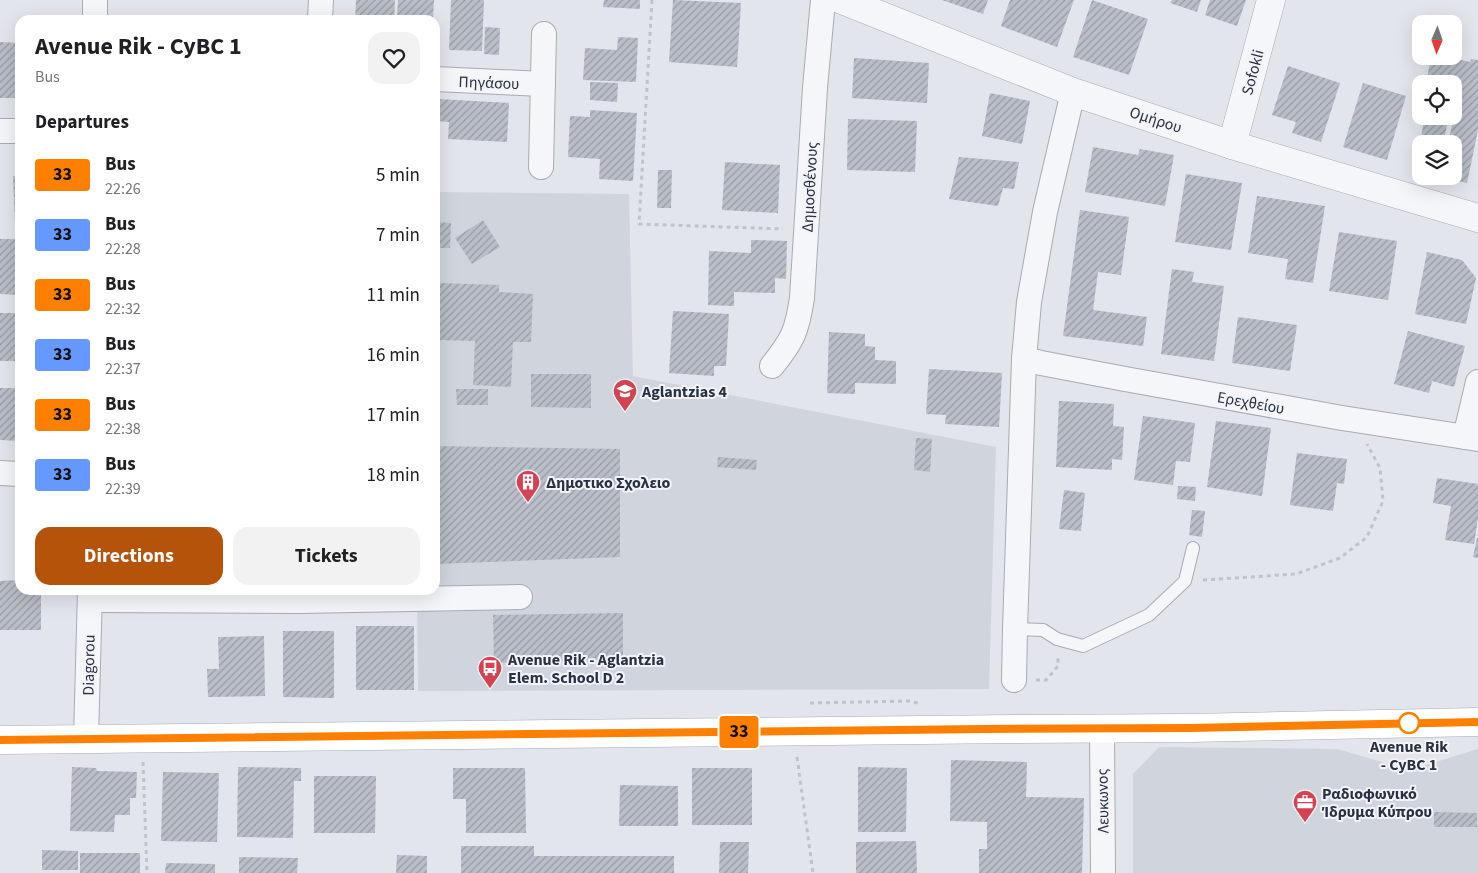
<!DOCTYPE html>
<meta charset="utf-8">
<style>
:root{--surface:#fff;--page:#f2f2f2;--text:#202124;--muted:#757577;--accent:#b45309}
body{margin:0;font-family:"Source Sans 3",sans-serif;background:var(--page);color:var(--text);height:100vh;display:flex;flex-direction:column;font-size:19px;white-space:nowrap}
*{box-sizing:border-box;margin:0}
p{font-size:16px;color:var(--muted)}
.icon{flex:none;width:28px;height:28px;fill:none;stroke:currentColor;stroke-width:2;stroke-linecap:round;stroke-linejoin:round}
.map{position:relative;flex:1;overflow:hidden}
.panel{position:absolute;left:15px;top:15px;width:425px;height:580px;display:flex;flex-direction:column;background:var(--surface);border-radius:15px;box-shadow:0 5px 20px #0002}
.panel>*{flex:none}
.badge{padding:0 10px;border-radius:4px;font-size:18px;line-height:32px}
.needle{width:32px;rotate:182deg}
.tools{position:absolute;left:1412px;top:15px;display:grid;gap:10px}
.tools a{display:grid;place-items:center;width:50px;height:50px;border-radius:10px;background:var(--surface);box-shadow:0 5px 20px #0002;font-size:25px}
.map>.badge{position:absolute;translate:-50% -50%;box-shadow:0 0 0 2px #fff}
h2{padding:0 20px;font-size:19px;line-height:45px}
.round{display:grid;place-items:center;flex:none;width:52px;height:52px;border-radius:15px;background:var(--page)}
.summary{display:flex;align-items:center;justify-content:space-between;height:85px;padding:0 20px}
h1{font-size:24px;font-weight:700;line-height:38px}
.cta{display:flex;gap:10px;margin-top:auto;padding:10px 20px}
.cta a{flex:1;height:58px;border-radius:15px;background:var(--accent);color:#fff;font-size:20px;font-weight:700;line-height:58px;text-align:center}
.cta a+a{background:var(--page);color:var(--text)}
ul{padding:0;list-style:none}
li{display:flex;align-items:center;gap:15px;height:60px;padding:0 20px}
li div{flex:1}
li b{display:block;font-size:19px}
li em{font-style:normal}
li .badge{min-width:55px;font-weight:700;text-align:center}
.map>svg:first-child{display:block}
.built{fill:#d0d4dd}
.building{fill:url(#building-hatch)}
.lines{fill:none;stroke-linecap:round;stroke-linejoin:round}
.service-casing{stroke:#a7abb5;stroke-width:14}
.minor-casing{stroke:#a7abb5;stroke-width:26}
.tertiary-casing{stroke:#a7abb5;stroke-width:29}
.secondary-casing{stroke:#a7abb5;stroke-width:29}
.path{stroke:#c0c3ca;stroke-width:3;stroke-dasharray:4 4;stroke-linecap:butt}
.service{stroke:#f5f6f9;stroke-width:12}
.minor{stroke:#f5f6f9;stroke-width:24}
.tertiary{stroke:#f5f6f9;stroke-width:28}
.secondary{stroke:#fff;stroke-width:28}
.line-casing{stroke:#fff;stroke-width:11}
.line{stroke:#ff8000;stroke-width:8}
.stop-dot{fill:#fff;stroke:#ff8000;stroke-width:2.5}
.labels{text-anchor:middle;stroke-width:4;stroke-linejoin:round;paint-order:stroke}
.street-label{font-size:16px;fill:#293143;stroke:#f2f4f8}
.poi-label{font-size:16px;font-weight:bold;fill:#293143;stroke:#f2f4f8;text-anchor:start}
.stop-label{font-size:16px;font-weight:bold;fill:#293143;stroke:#f2f4f8}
</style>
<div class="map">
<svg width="1478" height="873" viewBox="0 0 1478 873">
<defs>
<pattern id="building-hatch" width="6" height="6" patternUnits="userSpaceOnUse" patternTransform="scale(1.25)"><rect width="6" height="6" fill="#b9bec8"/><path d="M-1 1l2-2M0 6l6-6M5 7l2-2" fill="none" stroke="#969ba4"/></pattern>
</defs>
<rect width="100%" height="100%" fill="#e2e5eb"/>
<g class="built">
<polygon points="435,192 629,194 633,376 996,447 989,689 418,691 417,590 435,590"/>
<polygon points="1159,747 1337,749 1410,770 1478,749 1478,873 1133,873 1133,774"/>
</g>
<g class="building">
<polygon points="356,0 395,0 394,20 355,20"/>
<polygon points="398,0 434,0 433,20 397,20"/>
<polygon points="451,0 484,0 482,51 449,50"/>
<polygon points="604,0 640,0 640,9 603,7"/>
<polygon points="673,0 741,3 737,67 669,62"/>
<polygon points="942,0 988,0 983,14"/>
<polygon points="1010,0 1074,0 1057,47 1001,26"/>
<polygon points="1092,0 1148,19 1129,75 1073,57"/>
<polygon points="1172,0 1201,0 1197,12 1170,3"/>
<polygon points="1210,0 1246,0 1237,26 1205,15"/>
<polygon points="485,27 500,28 499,55 484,54"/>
<polygon points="618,37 638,38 636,82 583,80 585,48 617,50"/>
<polygon points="0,42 20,43 20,98 0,98"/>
<polygon points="1431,56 1443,56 1470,62 1471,59 1478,60 1478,130 1467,183 1441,177 1454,176 1454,144 1448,144 1459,92 1454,91 1454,84 1426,84"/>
<polygon points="854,58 929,63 927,103 852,98"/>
<polygon points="1288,66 1340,83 1321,142 1292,133 1296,122 1272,115"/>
<polygon points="590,82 618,83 617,102 590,100"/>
<polygon points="1363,83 1406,96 1387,160 1343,147"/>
<polygon points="990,93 1030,101 1022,144 982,136"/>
<polygon points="438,99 509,103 507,142 448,139 449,122 437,121"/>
<polygon points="590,110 637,113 633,181 599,179 600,159 568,157 570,116 590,117"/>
<polygon points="1425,116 1449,116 1443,144 1421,144 1421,163 1416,162"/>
<polygon points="848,119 917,121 915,172 847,170"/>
<polygon points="1093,147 1138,155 1140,149 1174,155 1165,206 1085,192"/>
<polygon points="959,157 1019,162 1014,189 1003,188 998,206 949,199"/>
<polygon points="725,162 780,165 778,213 722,210"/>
<polygon points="658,170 672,170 671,208 657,208"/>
<polygon points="1186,174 1242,183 1231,250 1175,242"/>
<polygon points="13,176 20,176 20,222 15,223"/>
<polygon points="1257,196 1325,206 1313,283 1285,279 1288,259 1248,253"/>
<polygon points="1080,210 1129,217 1121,275 1098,272 1093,310 1147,317 1143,346 1063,336"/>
<polygon points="483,220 500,247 472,264 455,238"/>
<polygon points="435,222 451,223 450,248 435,248"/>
<polygon points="1339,232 1397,241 1388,300 1329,291"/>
<polygon points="0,239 20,239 20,295 0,294"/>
<polygon points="751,240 787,241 786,279 775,278 775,293 734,292 734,306 708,305 709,251 751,253"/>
<polygon points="1427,252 1462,260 1476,278 1466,324 1415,314"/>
<polygon points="1172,269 1194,272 1192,282 1224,286 1214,361 1161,354"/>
<polygon points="439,283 499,285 499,292 533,294 531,342 513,342 511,387 473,385 475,341 436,340"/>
<polygon points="673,311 729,314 726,366 714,366 714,376 669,373"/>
<rect x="0" y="313" width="20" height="48"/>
<polygon points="1238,317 1297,325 1290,371 1232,363"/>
<polygon points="1408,331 1465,346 1454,387 1432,381 1429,393 1394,384"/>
<polygon points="829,332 865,334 865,346 875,347 875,360 896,361 896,384 855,383 855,394 827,393"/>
<polygon points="929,369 1002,373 999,427 945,424 946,415 926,414"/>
<polygon points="531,374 591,374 591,408 531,407"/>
<polygon points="0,388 20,388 20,441 0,440"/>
<polygon points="456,389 488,389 488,405 457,405"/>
<polygon points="1059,401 1114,404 1113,426 1124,427 1122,460 1112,459 1112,470 1056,467"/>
<polygon points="1143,416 1195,423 1190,462 1176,461 1173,485 1134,480"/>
<polygon points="1216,421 1271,428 1262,496 1207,487"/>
<polygon points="916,438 932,439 930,472 914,470"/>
<polygon points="435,446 620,449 620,557 435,564"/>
<polygon points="1297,453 1347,459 1344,484 1337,483 1333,511 1290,505"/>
<polygon points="718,457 757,460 756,470 717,467"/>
<polygon points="1437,478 1478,484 1478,518 1474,544 1445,540 1451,506 1433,503"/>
<polygon points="1178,486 1196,487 1195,501 1177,499"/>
<polygon points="1064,490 1085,493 1081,531 1059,529"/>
<polygon points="1192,510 1205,511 1202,537 1189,535"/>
<polygon points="1477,538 1478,538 1478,558 1473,557"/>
<polygon points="20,580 20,590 41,590 41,630 0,630 0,581"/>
<polygon points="623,613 623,659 494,663 493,615"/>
<rect x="356" y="626" width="58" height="64"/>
<polygon points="283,631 334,631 334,698 283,697"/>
<polygon points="264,636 265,696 208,697 207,669 219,669 218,637"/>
<polygon points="951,760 1027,762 1026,797 1084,798 1082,873 979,873 979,849 987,849 987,822 950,821"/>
<polygon points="72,767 96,768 97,771 137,772 136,798 130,798 130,815 115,815 114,832 70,831"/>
<polygon points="238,767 301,768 301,781 294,781 293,838 237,837"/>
<polygon points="858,767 907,768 906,832 858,832"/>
<polygon points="453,768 525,768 526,833 466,833 466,799 453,799"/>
<rect x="692" y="768" width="60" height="57"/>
<polygon points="163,772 219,773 217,842 161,841"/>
<polygon points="314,776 376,776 375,833 314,833"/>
<polygon points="620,785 678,786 678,826 619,826"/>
<polygon points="1434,812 1477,813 1477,827 1434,827"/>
<polygon points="916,841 917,873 856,873 856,842"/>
<polygon points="720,842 749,842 748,873 719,873"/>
<polygon points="461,846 534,846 534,856 674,856 674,873 461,873"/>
<polygon points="42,850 78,851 78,870 42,870"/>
<rect x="80" y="853" width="60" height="20"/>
<polygon points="397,855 427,856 427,873 396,873"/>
<polygon points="239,857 298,858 297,873 239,873"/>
<polygon points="166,863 215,864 215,873 165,873"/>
</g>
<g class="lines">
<defs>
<polyline id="service" points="1015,629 1043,630 1057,639 1083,646 1149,615 1185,581 1193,548"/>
<g id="minor">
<polyline points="95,20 95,0"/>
<polyline points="320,20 321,0"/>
<polyline points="435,79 543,84"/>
<polyline points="0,131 20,131"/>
<polyline points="541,167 544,34"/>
<polyline points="1024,359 1041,363 1125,379 1342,418 1478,439"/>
<path d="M772 366C793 340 797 331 802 298L815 88 823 0"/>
<polyline points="1465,437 1478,382"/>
<polyline points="0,473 20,474"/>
<polyline points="90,600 299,601 520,597"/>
<polyline points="1014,680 1015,629 1024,359 1029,302 1045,212 1073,92"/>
<polyline points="1102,729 1103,873"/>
<polyline points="86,739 90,590"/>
</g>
<g id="tertiary">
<polyline points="842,0 1073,92 1232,145 1478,218"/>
<polyline points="1232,145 1271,0"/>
</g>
<polyline id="secondary" points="0,740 1014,729 1190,728 1478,722"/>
</defs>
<use href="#service" class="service-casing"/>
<use href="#minor" class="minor-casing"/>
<use href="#tertiary" class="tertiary-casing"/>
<use href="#secondary" class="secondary-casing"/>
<g class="path">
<polyline points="652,0 639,224 783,229"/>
<polyline points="1203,580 1296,574 1340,558 1367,537 1383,501 1380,468 1367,444"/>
<polyline points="1036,680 1046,680 1058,666 1058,658"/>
<polyline points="810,703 910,701 918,703"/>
<polyline points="797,757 813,873"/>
<polyline points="143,762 147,873"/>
</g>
<use href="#service" class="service"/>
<use href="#minor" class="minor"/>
<use href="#tertiary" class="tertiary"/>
<use href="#secondary" class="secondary"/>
</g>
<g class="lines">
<defs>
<polyline id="line" points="0,740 986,729 1190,728 1478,722"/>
</defs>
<use href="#line" class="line-casing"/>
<use href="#line" class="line"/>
</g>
<defs>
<symbol id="school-pin" viewBox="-11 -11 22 30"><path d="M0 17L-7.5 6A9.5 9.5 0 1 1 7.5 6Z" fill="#d34352" stroke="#f2f4f8"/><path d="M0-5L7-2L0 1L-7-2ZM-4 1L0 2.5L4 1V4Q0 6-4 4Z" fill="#fff"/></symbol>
<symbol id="building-pin" viewBox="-11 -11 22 30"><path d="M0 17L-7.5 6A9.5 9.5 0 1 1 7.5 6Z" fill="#d34352" stroke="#f2f4f8"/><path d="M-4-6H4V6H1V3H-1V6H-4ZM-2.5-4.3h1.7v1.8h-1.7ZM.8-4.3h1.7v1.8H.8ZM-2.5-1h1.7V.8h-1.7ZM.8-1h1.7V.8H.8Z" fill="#fff"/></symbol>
<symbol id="bus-pin" viewBox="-11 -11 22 30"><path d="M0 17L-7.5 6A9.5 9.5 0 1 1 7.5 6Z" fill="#d34352" stroke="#f2f4f8"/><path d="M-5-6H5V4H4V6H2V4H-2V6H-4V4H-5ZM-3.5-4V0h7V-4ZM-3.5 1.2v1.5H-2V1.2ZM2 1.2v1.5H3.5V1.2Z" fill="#fff"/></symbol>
<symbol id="office-pin" viewBox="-11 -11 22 30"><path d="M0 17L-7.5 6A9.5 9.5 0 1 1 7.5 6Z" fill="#d34352" stroke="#f2f4f8"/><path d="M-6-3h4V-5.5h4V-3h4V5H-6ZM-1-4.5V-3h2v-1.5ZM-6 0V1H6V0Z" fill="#fff"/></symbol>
</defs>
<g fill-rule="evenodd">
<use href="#school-pin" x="611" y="377" width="28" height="38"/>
<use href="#building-pin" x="514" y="468" width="28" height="38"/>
<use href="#bus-pin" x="476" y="654" width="28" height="38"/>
<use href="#office-pin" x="1291" y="788" width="28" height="38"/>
</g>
<circle class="stop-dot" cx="1409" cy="723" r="10"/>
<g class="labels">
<g class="street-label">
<text transform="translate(1252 72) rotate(-75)" y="6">Sofokli</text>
<text transform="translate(489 82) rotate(2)" y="6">Πηγάσου</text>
<text transform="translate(1156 119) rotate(18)" y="6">Ομήρου</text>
<text transform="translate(809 187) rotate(-87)" y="6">Δημοσθένους</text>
<text transform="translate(1251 402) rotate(10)" y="6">Ερεχθείου</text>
<text transform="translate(88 665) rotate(-89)" y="6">Diagorou</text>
<text transform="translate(1102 801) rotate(-91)" y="6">Λευκωνος</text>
</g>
<g class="poi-label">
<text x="642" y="397">Aglantzias 4</text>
<text x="546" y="488">Δημοτικο Σχολειο</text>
<text x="508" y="665">Avenue Rik - Aglantzia<tspan x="508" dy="18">Elem. School D 2</tspan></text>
<text x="1322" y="799">Ραδιοφωνικό<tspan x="1322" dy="18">Ίδρυμα Κύπρου</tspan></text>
</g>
<g class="stop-label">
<text x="1409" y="752">Avenue Rik<tspan x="1409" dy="18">- CyBC 1</tspan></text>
</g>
</g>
</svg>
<div class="tools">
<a><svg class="needle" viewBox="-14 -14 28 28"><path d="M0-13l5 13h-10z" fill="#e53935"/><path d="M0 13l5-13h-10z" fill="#757577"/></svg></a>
<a><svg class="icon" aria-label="locate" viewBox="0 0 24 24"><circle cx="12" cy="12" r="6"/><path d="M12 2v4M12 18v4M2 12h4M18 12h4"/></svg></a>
<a><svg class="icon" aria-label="layers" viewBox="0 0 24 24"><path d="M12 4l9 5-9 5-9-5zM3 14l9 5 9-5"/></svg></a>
</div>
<b class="badge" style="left:739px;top:732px;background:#ff8000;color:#111">33</b>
<section class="panel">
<div class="summary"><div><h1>Avenue Rik - CyBC 1</h1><p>Bus</p></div><a class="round"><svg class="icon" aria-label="heart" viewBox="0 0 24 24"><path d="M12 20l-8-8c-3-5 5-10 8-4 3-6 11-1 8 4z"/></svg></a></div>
<h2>Departures</h2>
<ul>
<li><span class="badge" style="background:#ff8000;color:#111">33</span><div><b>Bus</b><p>22:26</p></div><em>5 min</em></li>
<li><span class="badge" style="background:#69f;color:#111">33</span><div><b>Bus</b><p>22:28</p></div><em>7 min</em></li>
<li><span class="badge" style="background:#ff8000;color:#111">33</span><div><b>Bus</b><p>22:32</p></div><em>11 min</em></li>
<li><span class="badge" style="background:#69f;color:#111">33</span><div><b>Bus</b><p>22:37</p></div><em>16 min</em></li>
<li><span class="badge" style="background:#ff8000;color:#111">33</span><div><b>Bus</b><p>22:38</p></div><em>17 min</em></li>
<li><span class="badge" style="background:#69f;color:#111">33</span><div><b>Bus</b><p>22:39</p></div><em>18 min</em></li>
</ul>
<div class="cta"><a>Directions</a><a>Tickets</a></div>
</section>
</div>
